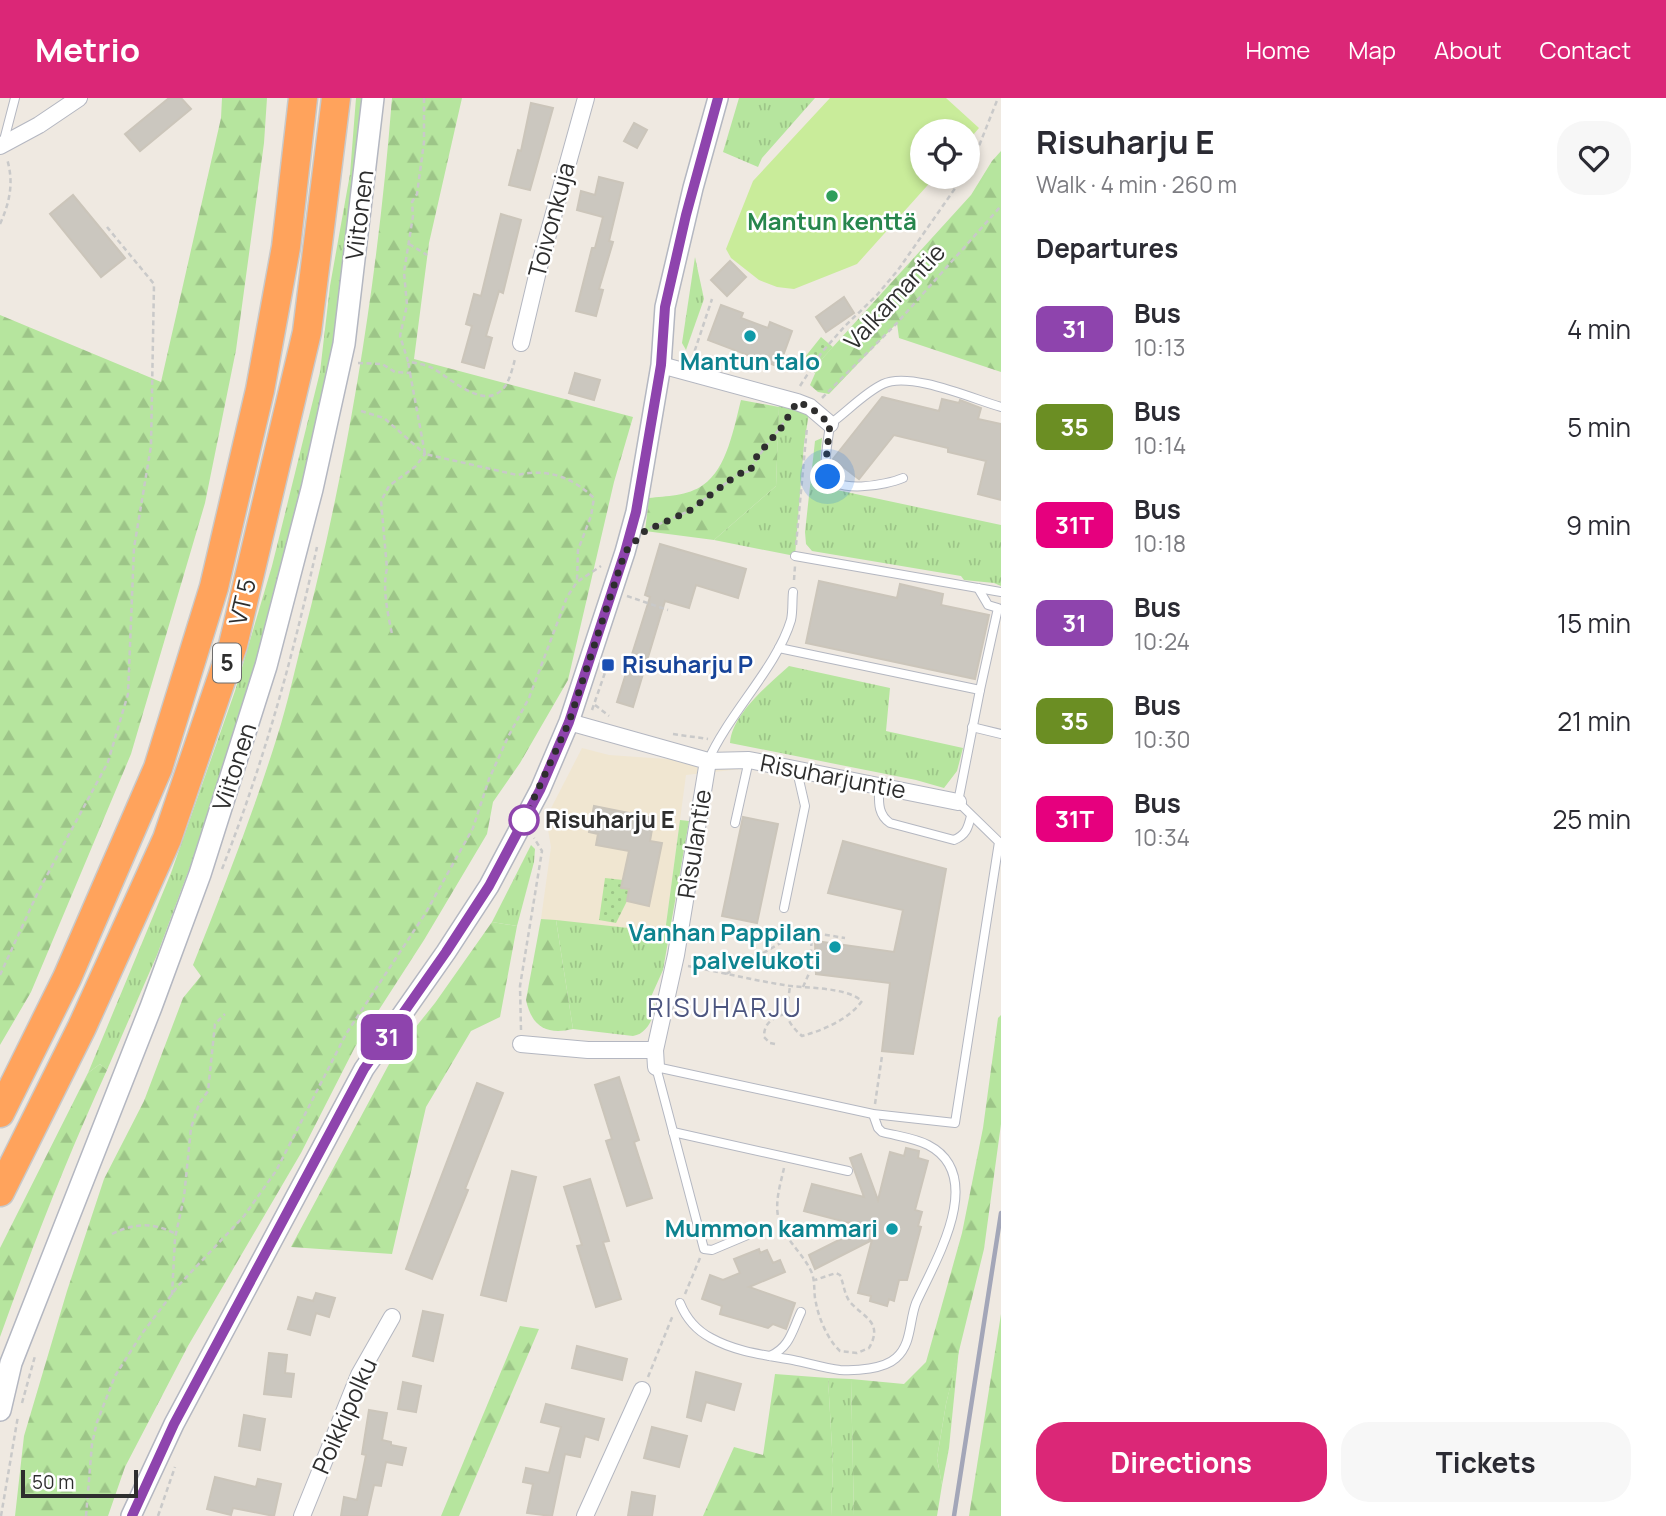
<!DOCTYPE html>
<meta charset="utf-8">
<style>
:root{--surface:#fff;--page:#f7f7f7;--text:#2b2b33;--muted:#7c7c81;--accent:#db2777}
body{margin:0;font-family:Manrope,sans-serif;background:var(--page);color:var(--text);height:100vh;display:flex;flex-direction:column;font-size:26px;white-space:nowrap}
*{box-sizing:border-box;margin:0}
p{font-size:23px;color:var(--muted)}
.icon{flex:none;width:38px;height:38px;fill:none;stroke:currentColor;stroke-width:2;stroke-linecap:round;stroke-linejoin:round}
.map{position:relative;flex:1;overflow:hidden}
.panel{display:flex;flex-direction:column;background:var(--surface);width:665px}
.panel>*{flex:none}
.badge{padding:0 14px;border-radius:10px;font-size:24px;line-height:46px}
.fabs{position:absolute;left:910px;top:21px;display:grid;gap:14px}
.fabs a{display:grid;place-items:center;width:70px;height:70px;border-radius:50%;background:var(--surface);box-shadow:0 4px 10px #0003;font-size:35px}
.scale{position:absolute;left:21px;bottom:18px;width:117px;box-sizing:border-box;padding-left:7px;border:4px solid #2e2e2e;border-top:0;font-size:19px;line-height:24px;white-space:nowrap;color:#2e2e2e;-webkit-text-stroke:5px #fff;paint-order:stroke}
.you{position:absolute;width:35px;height:35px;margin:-18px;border:5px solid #fff;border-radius:50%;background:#1a73e8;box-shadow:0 0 0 10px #1a73e833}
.map>.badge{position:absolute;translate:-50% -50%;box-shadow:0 0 0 4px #fff}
h2{padding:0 35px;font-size:26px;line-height:63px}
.round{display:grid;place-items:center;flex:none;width:74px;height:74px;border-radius:28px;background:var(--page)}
.overview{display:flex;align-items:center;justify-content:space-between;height:119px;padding:0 35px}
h1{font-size:33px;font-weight:700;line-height:52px}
.primary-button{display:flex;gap:14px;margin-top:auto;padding:14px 35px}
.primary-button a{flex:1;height:80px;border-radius:28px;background:var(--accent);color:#fff;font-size:28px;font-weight:700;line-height:80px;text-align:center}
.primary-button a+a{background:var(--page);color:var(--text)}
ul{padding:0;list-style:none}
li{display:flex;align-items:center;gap:21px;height:98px;padding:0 35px}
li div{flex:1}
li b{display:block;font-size:26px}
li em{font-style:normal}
li .badge{min-width:77px;font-weight:700;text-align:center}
header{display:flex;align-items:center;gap:42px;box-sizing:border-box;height:98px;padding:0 35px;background:var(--accent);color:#fff}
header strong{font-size:33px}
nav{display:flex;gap:38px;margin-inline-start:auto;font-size:24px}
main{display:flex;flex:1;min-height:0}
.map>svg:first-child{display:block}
.education{fill:#f0e6d1}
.grass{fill:url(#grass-tufts)}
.forest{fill:url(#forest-firs)}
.park{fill:url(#park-dots)}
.pitch{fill:#c9ec9a}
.building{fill:#cbc7bf;stroke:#cbc5ba;stroke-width:2}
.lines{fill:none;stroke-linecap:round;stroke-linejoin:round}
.service-casing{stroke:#b4b7c1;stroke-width:10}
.minor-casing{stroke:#b4b7c1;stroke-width:18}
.tertiary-casing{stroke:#b4b7c1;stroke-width:22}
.secondary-casing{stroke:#b4b7c1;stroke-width:24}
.motorway-casing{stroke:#c9c9c9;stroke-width:31}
.path{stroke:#c9c9c9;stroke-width:2.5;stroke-dasharray:5 3.5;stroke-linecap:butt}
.service{stroke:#fff;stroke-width:8}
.minor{stroke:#fff;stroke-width:16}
.tertiary{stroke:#fff;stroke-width:19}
.secondary{stroke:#fff;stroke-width:21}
.motorway{stroke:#ffa35c;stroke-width:28}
.rail{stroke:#a3a6b8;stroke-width:4.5}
.line-casing{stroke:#fff;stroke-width:16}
.line{stroke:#8e44ad;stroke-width:10}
.walk{stroke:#2e2e2e;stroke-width:7;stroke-dasharray:0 12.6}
.leisure-dot{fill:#2e9e5b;stroke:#fff;stroke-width:2.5}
.culture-dot{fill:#0f9aa8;stroke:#fff;stroke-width:2.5}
.transit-dot{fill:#1a4fb4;stroke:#fff;stroke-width:2.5}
.stop-dot{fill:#fff;stroke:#8e44ad;stroke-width:3.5}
.labels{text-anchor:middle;stroke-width:5;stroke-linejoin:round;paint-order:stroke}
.shield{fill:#fff;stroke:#6d6d6d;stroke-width:2}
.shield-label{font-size:23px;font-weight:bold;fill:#2e2e2e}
.street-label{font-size:24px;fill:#2e2e2e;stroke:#fff}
.leisure-label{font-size:24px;font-weight:bold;fill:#27864d;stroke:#fff}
.culture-label{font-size:24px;font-weight:bold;fill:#0d838f;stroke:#fff;text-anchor:end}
.transit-label{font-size:24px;font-weight:bold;fill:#164399;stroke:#fff;text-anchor:start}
.stop-label{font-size:24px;font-weight:bold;fill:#2e2e2e;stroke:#fff;text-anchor:start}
.neighbourhood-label{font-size:26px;letter-spacing:2px;fill:#4d5680;stroke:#fff}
</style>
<header>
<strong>Metrio</strong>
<nav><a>Home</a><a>Map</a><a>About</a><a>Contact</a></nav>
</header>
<main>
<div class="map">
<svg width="1001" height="1418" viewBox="0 0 1001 1418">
<defs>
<pattern id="grass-tufts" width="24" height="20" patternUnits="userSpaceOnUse" patternTransform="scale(1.75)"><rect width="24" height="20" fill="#b6e59e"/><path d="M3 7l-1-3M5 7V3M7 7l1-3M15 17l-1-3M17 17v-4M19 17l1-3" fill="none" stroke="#9dc588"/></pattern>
<pattern id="forest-firs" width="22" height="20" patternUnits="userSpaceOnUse" patternTransform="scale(1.75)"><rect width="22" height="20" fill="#b6e59e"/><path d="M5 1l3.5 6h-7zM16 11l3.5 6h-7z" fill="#9dc588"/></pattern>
<pattern id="park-dots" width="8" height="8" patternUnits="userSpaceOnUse" patternTransform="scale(1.75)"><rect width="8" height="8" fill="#b6e59e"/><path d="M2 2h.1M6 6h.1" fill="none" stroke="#9dc588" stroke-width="1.8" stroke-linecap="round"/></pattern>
</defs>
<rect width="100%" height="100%" fill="#efe9e1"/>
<polygon class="education" points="582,650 609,657 768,668 686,677 665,834 541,821 551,749 546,720"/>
<g class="grass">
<polygon points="356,0 366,0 335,236 313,346 254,574 227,670 157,857 107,972 100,966 88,975 171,775 235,593 272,468 320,274 330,188 350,76"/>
<polygon points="739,0 815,0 762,60 758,69 723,54"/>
<polygon points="695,159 704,201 686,252 682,245"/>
<polygon points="779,299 810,309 804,346 795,458 714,442 776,388"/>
<path d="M822 340C820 365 817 374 837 392L1001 427V488L994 485 964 482 961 478 812 453 806 446 805 434 815 343Z"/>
<path d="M789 568 890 590 886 633 963 650 957 673 944 690 916 682 730 645C732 616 768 587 789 568Z"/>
<path d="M680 722 689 723 663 872 650 901 655 907C654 920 647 936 633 938L573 931 556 822 665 834Z"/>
<polygon points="531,747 535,751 534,764 517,828 492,824"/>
<polygon points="959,1250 949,1350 942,1387 937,1360 946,1306"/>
<polygon points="828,1280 851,1281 854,1418 831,1418 833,1367"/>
</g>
<g class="forest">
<polygon points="222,0 267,0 264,45 236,252 205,405 131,656 31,894 0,947 0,217 161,284 221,20"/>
<path d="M392 0H462L429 145 414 261 633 319 614 384 568 582 520 665 493 704 487 736 424 842 355 949 301 1055 188 1248 125 1369 108 1418H15L24 1338 67 1193 104 1081 144 1003 183 900 201 878 193 867C223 792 253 716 277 639 288 605 295 570 304 536 349 361 378 180 392 0Z"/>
<polygon points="1001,53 1001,274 899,240 897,225 829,296 818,294 810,287 821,262 971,97 992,63"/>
<path d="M741 302 779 309 776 388 714 442 645 433 649 400C666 398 688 398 703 387 727 371 734 329 741 302Z"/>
<path d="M541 821 556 822 573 931C548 937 532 930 526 902Z"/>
<polygon points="492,824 517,828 500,919 471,933 426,1009 392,1156 291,1149 395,955 435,905"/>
<polygon points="1001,917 1001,1026 984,1151 946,1306 937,1360 942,1387 937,1418 854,1418 851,1281 904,1286 926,1264 962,1135 983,1030 998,920"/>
<path d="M100 966 107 972C67 1060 32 1149 0 1239V1150L88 975Z"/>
<polygon points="1001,1216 1001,1418 969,1418"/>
<polygon points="520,1228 539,1231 459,1418 441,1418"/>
<polygon points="775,1276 828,1280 833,1367 831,1418 703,1418 734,1349 763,1357"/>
</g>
<g class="park">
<polygon points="821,239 833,249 821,262 815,275 801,264"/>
<polygon points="605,780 623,782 622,789 629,791 627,803 616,825 599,822"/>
</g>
<polygon class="pitch" points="830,0 946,0 979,30 968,43 968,33 922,33 922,79 935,79 857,166 794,191 777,189 759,182 731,160 726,151 753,83"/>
<g class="building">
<polygon points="169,0 181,0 191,11 140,53 125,36"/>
<polygon points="531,5 553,10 530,92 509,87 518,52 521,53"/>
<polygon points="634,25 647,32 637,50 624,43"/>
<polygon points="599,79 623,85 609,143 613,144 599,191 603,192 596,218 576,213 592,150 595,150 603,119 577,112 581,93 595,97"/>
<polygon points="73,97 125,160 101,179 50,116"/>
<polygon points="501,116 521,122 503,195 499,193 486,238 492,240 484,270 462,264 472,228 466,226 474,196 481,198"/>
<polygon points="730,163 746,179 727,198 711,182"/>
<polygon points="844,199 854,215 826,234 816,219"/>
<polygon points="721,207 743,215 741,220 768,230 770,224 792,233 779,269 708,242"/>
<polygon points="575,275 600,282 594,302 569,295"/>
<polygon points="882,299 939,313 942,301 959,305 960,302 981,310 978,321 1001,326 1001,402 978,396 986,363 948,354 948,350 894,337 859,381 833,361"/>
<polygon points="660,446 746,471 738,500 696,487 689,510 665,503 633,609 617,604 650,499 645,497"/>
<polygon points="819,483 897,500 900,486 943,496 941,507 989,517 975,581 806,545"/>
<polygon points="594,708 654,720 650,743 662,745 649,808 627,803 629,791 621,790 629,753 596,747 598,736 589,734"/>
<polygon points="743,719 778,726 757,825 722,818"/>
<polygon points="843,743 946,771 913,956 882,953 890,885 816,876 815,843 894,854 903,812 828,795"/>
<polygon points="619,979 639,1042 634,1044 652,1100 627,1108 606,1043 612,1041 595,987"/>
<polygon points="477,985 503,995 465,1091 468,1092 432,1181 406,1171"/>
<polygon points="906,1050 919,1053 918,1060 928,1063 915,1112 922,1114 918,1128 921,1129 907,1182 899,1182 894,1203 889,1201 887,1208 870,1203 871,1198 858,1195 872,1142 815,1171 809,1157 865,1129 804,1113 812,1086 864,1099 850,1060 861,1056 878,1102 890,1054 904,1058"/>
<polygon points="512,1073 536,1079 506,1203 481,1197"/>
<polygon points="590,1081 609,1143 603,1144 621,1201 596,1209 577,1148 582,1147 564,1089"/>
<polygon points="759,1151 760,1155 767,1152 773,1165 780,1162 785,1174 749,1189 795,1205 786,1231 773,1226 768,1230 720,1216 722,1208 702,1201 710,1177 723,1182 740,1175 734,1161"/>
<polygon points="316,1195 335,1200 329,1219 316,1215 310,1237 288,1231 298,1199 313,1203"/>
<polygon points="423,1213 443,1217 433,1263 413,1258"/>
<polygon points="577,1248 627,1261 622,1282 572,1270"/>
<polygon points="269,1255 287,1257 285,1275 294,1276 291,1299 264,1296"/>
<polygon points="696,1274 741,1286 734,1312 706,1304 701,1323 687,1319"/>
<polygon points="403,1284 421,1288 416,1314 398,1311"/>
<polygon points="546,1306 604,1321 598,1342 585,1338 580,1359 565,1356 552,1418 527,1415 533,1386 523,1384 526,1370 549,1375 561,1329 541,1324"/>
<polygon points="369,1312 387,1315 382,1342 391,1344 391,1347 406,1350 402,1367 386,1364 381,1388 374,1387 367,1418 341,1418 344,1399 357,1402 366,1357 362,1356"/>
<polygon points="244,1317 265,1321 260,1352 239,1348"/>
<polygon points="652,1329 687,1338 679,1369 644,1360"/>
<polygon points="215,1379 256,1389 258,1381 281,1386 274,1418 233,1410 231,1417 207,1411"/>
<polygon points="632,1394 655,1398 652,1418 628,1418"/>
</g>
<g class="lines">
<defs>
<g id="service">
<polyline points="3,46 15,0"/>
<path d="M903 380C886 387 835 397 826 375 823 367 829 337 830 326 847 314 864 295 883 286 910 273 973 301 1001 309"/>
<polyline points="795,458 1001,494"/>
<polyline points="779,550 980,592 998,510 988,507 978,490"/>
<polyline points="972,629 1001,636"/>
<path d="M708 663C729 615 777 569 791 522 793 513 792 503 793 494"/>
<path d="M879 689C879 703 877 716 890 725L954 742C966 737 968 730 971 718"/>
<polyline points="735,725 749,662"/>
<polyline points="784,810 805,708 797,673"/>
<polyline points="673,1034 848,1073"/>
<polyline points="750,1136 712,1152 704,1151 656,969 873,1016 955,1025 999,744 958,704 980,592"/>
<path d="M680 1205C686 1220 696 1232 711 1240 736 1254 765 1257 793 1262 808 1265 824 1270 840 1272 856 1273 884 1271 896 1260 912 1246 909 1223 916 1205 934 1165 988 1078 928 1047 915 1040 897 1038 882 1034L878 1030 873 1016"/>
<path d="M770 1258C790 1249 792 1233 801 1214"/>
</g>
<g id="minor">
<polyline points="0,48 39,27 79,0"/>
<polyline points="521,245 539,169 586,0"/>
<polyline points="661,267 797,304 810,309 830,326"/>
<polyline points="569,624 708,663 676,857 655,952 656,969"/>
<polyline points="708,663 749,662 958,704"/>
<polyline points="521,946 588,952 655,952"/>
<polyline points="302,1418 359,1277 392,1219"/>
<polyline points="585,1418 642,1292"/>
</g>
<polyline id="tertiary" points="131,1418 174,1326 364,971 446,854 489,788 540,692 569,624 625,454 636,414 661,267 665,209 693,90 718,0"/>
<polyline id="secondary" points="0,1312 11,1265 151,909 200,776 266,568 312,391 344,246 373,0"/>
<g id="motorway">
<polyline points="0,1015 67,880 158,670 214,489 260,292 286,149 303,0"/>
<polyline points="0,1094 82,929 167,741 233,547 307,234 336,0"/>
</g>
</defs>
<use href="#service" class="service-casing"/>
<use href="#minor" class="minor-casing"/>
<use href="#tertiary" class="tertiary-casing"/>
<use href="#secondary" class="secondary-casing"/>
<use href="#motorway" class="motorway-casing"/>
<g class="path">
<path d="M424 0V44L417 96 412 104 413 118 404 174 407 207 400 238 408 263C416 266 426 266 434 271 453 282 487 315 506 287 510 280 513 269 515 261"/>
<polyline points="968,70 977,53 998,0"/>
<path d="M0 126C10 104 14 84 7 61"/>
<polyline points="409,146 427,157"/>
<polyline points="692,261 712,201"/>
<polyline points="358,265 382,266 395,274 410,275 408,263"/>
<path d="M410 275 425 356 517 377C547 370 572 379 594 400L591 418 578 452 577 482"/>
<polyline points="800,288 822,254 845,228 876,198 898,172 963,79"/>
<polyline points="822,300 897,225 1001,108"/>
<path d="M361 313 384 320 425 356 416 368 389 388 381 403 387 471C382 489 388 517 392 536"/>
<path d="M650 430 689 413 738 376 750 373C760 352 777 337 789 316"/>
<polyline points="796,447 807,329"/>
<polyline points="794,482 795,468"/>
<polyline points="627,498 668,512"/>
<polyline points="595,607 609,618"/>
<polyline points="592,612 608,566"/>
<polyline points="673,636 708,641"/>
<path d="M222 771C263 667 293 559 317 449"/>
<polyline points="793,866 811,856"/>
<path d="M688 868C720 874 752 882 784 887 806 891 844 888 862 903 849 921 824 932 802 938 781 919 787 914 790 888"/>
<polyline points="726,876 802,833 845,840"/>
<polyline points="0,877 38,794 108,664 128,596 134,450 151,348 154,186 107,129"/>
<polyline points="803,889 810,873 812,834"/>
<polyline points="521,932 520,888 542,753 534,740"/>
<path d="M775 946 770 945 764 939C764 923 774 920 787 915"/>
<polyline points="875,1006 882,958"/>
<path d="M784 1070C781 1084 775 1102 778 1118 782 1139 802 1154 811 1173 816 1184 813 1194 816 1205 819 1221 828 1242 840 1253L857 1255 869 1250C884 1224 863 1219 850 1204 844 1196 844 1186 840 1177L836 1175 815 1182"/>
<path d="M112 1136C134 1125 153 1124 176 1136"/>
<polyline points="685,1196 700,1160"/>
<polyline points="172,1197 175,1140 184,1099 191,1030 199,1006 208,993 215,926 225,916"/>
<polyline points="648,1279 673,1217"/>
<polyline points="22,1305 35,1258"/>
<polyline points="1,1418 18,1318"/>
<polyline points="86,1418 92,1346 97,1324 115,1278 141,1237 178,1188 244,1118 276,1073 346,936 425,816 473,730 489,681 508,639 529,600 567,499 577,484 601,468"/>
<polyline points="158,1418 175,1369"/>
</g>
<use href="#service" class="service"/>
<use href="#minor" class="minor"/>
<use href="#tertiary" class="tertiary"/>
<use href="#secondary" class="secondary"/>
<use href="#motorway" class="motorway"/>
<polyline class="rail" points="954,1418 1001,1115"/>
</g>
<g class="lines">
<defs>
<polyline id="line" points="132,1418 174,1326 364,971 446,854 489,788 540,692 569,624 625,454 636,414 661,267 665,209 686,117 718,0"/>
</defs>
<use href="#line" class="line-casing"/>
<use href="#line" class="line"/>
<polyline class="walk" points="524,722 569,624 625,454 645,433 689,413 738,376 750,373 757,358 782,329 797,304 810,309 830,326 825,372 828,379"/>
</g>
<circle class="leisure-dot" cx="832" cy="98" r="7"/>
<g class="culture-dot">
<circle cx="750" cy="238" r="7"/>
<circle cx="835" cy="849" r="7"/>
<circle cx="892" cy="1131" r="7"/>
</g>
<rect class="transit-dot" x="601" y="560" width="14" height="14" rx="3.5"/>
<circle class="stop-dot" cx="524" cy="722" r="14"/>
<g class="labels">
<rect class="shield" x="213" y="545.5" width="28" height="39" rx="5"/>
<g class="shield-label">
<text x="227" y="573">5</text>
</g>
<g class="street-label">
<text transform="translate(360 117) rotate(-83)" y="8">Viitonen</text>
<text transform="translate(552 122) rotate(-75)" y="8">Toivonkuja</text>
<text transform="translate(895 199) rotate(-47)" y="8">Valkamantie</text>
<text transform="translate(243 504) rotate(-77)" y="8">VT 5</text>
<text transform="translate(235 669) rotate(-72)" y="8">Viitonen</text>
<text transform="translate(833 679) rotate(11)" y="8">Risuharjuntie</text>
<text transform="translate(695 746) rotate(-81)" y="8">Risulantie</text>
<text transform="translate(345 1318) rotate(-66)" y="8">Poikkipolku</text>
</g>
<g class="leisure-label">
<text x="832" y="132">Mantun kenttä</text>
</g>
<g class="culture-label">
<text x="750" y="272" text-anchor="middle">Mantun talo</text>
<text x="821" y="843">Vanhan Pappilan<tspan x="821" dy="28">palvelukoti</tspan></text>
<text x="878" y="1139">Mummon kammari</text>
</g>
<g class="transit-label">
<text x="622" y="575">Risuharju P</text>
</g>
<g class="stop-label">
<text x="545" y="730">Risuharju E</text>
</g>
<g class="neighbourhood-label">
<text x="725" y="919">RISUHARJU</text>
</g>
</g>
</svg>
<div class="fabs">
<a><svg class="icon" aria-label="locate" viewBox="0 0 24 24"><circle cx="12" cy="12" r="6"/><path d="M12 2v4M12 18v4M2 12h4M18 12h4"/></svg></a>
</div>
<div class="scale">50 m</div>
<div class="you" style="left:828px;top:379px"></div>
<b class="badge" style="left:387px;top:939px;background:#8e44ad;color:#fff">31</b>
</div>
<section class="panel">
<div class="overview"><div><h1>Risuharju E</h1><p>Walk · 4 min · 260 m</p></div><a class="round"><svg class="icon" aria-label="heart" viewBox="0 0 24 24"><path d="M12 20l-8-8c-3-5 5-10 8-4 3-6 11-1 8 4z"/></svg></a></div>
<h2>Departures</h2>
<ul>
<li><span class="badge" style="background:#8e44ad;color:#fff">31</span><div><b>Bus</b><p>10:13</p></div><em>4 min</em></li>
<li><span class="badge" style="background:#6b8e23;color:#fff">35</span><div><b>Bus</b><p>10:14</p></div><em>5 min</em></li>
<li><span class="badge" style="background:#e6007e;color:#fff">31T</span><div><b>Bus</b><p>10:18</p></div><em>9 min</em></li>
<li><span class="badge" style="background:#8e44ad;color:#fff">31</span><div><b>Bus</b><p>10:24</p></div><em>15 min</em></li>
<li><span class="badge" style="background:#6b8e23;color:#fff">35</span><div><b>Bus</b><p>10:30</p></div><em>21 min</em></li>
<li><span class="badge" style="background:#e6007e;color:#fff">31T</span><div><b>Bus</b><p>10:34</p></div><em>25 min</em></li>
</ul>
<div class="primary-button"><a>Directions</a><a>Tickets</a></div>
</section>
</main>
